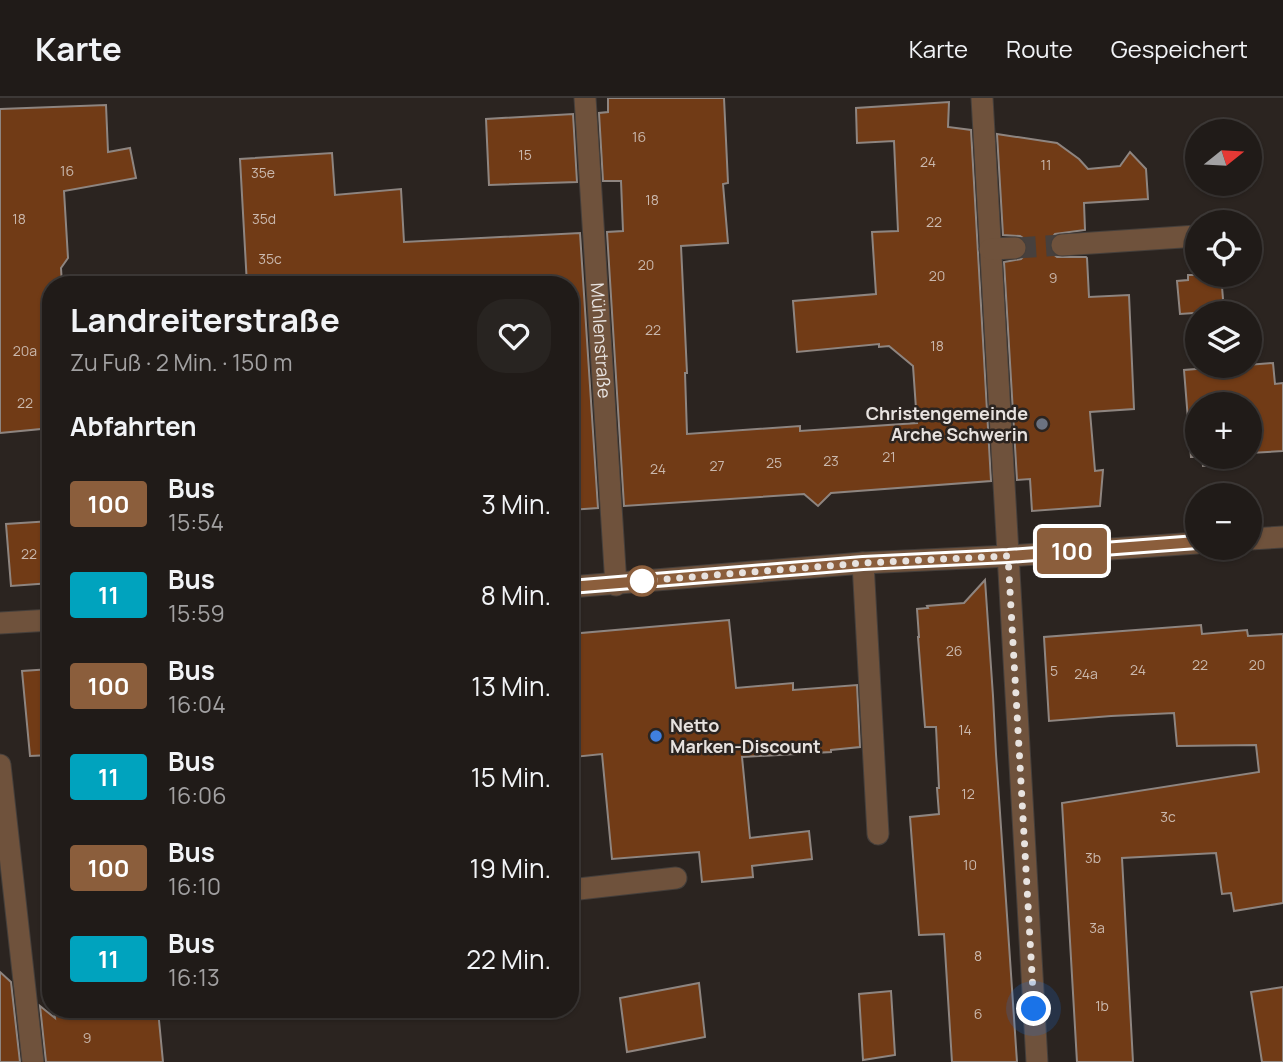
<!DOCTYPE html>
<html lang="de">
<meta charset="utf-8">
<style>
:root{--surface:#201b18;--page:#282421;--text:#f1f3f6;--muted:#a2a1a2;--line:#3d3937}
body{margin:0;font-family:Manrope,sans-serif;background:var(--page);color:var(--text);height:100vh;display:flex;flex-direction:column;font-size:26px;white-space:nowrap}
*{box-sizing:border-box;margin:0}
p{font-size:23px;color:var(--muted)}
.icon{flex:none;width:38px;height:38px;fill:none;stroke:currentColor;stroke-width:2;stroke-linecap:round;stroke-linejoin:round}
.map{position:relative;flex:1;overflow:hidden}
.panel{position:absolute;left:42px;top:178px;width:537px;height:742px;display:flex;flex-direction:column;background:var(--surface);border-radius:28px;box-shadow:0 2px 5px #0004,0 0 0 2px var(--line)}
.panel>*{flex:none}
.badge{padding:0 14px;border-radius:5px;font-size:24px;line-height:46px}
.needle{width:46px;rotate:72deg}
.fabs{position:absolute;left:1185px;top:21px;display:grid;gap:14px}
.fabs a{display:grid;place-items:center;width:77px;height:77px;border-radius:50%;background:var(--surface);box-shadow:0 2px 5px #0004,0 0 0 2px var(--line);font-size:35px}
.you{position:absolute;width:35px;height:35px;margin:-18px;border:5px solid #fff;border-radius:50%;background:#1a73e8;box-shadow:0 0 0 10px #1a73e833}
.map>.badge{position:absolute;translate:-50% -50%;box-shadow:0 0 0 4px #fff}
h2{padding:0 28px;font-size:26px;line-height:63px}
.round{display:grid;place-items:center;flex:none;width:74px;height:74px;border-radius:28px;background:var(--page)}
.overview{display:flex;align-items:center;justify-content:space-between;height:119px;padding:0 28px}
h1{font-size:33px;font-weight:700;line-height:52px}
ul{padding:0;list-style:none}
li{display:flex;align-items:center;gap:21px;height:91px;padding:0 28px}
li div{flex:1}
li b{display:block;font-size:26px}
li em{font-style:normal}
li .badge{min-width:77px;font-weight:700;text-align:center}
header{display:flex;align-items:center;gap:42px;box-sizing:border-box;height:98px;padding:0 35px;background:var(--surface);border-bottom:2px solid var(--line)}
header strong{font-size:33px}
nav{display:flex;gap:38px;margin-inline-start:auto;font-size:24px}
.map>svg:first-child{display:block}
.building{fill:#713b16;stroke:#8e8580;stroke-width:2}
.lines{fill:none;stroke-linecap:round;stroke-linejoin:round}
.minor-tunnel{stroke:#47403d;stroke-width:21;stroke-dasharray:21 10;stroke-linecap:butt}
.minor-casing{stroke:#453f3b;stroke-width:23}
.minor{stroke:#6f523c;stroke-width:21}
.line-casing{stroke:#fff;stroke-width:16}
.line{stroke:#8b5e3c;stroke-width:10}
.walk{stroke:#e7e2df;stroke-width:7;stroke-dasharray:0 12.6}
.worship-dot{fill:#6b7280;stroke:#2b2420;stroke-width:2.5}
.stop-dot{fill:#fff;stroke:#8b5e3c;stroke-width:3.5}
.shop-dot{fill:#3f7fe0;stroke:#2b2420;stroke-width:2.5}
.labels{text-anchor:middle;stroke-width:5;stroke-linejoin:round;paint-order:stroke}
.number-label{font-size:14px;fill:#cab8ad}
.street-label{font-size:18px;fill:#e7e2df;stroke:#2b2420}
.poi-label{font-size:18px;font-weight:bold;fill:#e7e2df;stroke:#2b2420;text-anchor:end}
</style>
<header>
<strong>Karte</strong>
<nav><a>Karte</a><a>Route</a><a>Gespeichert</a></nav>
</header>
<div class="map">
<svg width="1283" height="964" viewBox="0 0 1283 964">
<rect width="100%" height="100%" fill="#2b2420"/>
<g class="building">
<polygon points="608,0 724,0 728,85 723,86 728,145 681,148 687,275 685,275 687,336 800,328 800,333 917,325 913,268 889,248 879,249 879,246 797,254 793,203 876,196 872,134 898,133 894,43 857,45 856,10 949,4 948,29 971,32 991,383 831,395 818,408 804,396 624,408 607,134 623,133 621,83 603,83 599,15 608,14"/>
<polygon points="106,7 108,54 130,50 136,80 64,93 68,160 61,170 62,187 51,187 51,330 0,335 0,11"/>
<polygon points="573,16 577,84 489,87 486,21"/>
<polygon points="997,36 1057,45 1079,61 1088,71 1120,68 1130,54 1146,71 1148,101 1084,105 1085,132 1055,136 1051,141 1049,147 1052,155 1057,159 1086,159 1087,160 1089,199 1129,197 1134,311 1090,314 1095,373 1103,372 1100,408 1032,413 1030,381 1017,382 1004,164 1021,161 1027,155 1028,149 1026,142 1020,138 1003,137"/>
<polygon points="332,55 335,97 401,91 404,144 580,135 598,410 570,412 570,187 247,187 240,61"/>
<polygon points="1188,177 1221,177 1224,213 1180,216 1177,183 1188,182"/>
<polygon points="1273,265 1275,286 1283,285 1283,353 1250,355 1250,306 1197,306 1198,359 1191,359 1184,272"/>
<polygon points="1202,359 1232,359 1233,366 1203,368"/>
<polygon points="51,423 51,485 11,488 6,426"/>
<polygon points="985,482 993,598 996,656 1017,964 952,964 944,836 919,837 910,719 939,716 937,690 939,690 936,629 925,629 918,539 919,539 917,511 928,510 927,508 964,505"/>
<polygon points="729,522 736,590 793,585 793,592 857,587 860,649 831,652 831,654 742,659 750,740 809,733 812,761 752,768 753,779 702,784 699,754 612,761 602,656 574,659 570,619 570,536"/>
<polygon points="1201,527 1202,536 1247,532 1248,538 1283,536 1283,805 1234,813 1231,795 1222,796 1216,755 1122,760 1133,964 1077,964 1062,705 1259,674 1256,647 1177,648 1174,615 1111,618 1049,623 1044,539"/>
<polygon points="51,571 51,657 30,658 22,573"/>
<polygon points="0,874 11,884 20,964 0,964"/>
<polygon points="699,885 705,939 627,954 620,900"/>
<polygon points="1283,889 1283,964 1262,964 1251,894"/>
<polygon points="891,893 895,957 863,962 859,896"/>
<polygon points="40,908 55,920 54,912 158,912 163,964 46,964"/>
</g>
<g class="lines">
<polyline class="minor-tunnel" points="1015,150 1062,147"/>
<defs>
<g id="minor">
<path id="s1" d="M585 0 616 487"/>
<polyline points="982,0 1037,964"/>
<polyline points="1062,147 1197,138"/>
<polyline points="990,151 1015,150"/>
<polyline points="1250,441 1283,439"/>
<polyline points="863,465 878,736"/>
<polyline points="570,489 863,465 1008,458 1197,445"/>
<polyline points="0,525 51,522"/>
<polyline points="0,667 33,964"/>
<polyline points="570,792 676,780"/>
</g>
</defs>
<use href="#minor" class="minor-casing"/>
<use href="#minor" class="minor"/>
</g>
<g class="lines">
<defs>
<polyline id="line" points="570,489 863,465 1008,458 1197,444"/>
</defs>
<use href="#line" class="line-casing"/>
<use href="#line" class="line"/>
<polyline class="walk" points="642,483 863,465 1008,458 1034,911"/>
</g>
<circle class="worship-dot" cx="1042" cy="326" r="7"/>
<circle class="stop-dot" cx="642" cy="483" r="14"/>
<circle class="shop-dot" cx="656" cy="638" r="7"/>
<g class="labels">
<g class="number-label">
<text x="639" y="44">16</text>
<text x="525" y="62">15</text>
<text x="928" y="69">24</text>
<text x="1046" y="72">11</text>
<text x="67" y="78">16</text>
<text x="263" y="80">35e</text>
<text x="652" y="107">18</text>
<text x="19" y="126">18</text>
<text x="264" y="126">35d</text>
<text x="934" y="129">22</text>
<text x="270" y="166">35c</text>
<text x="646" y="172">20</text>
<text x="937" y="183">20</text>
<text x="1053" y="185">9</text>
<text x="653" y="237">22</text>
<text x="937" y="253">18</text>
<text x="25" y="258">20a</text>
<text x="25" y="310">22</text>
<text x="889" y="364">21</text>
<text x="831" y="368">23</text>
<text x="774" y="370">25</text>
<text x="717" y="373">27</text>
<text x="658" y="376">24</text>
<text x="29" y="461">22</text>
<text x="954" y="558">26</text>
<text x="1200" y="572">22</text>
<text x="1257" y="572">20</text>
<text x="1138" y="577">24</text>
<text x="1054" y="578">5</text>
<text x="1086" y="581">24a</text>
<text x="965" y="637">14</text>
<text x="968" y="701">12</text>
<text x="1168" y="724">3c</text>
<text x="1093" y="765">3b</text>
<text x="970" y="772">10</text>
<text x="1097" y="835">3a</text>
<text x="978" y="863">8</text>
<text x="1102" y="913">1b</text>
<text x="978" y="921">6</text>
<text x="87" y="945">9</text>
</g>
<g class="street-label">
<text dy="6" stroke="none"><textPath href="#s1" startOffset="243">Mühlenstraße</textPath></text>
</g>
<g class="poi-label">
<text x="1028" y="322">Christengemeinde<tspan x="1028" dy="21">Arche Schwerin</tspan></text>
<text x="670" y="634" text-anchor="start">Netto<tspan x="670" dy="21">Marken-Discount</tspan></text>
</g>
</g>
</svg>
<div class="fabs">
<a><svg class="needle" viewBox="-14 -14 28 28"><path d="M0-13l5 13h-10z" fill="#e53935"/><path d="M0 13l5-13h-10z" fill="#a2a1a2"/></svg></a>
<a><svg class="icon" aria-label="locate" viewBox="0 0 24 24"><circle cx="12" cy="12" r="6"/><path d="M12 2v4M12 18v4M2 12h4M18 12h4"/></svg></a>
<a><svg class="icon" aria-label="layers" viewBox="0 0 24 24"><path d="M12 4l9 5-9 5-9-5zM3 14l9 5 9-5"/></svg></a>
<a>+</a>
<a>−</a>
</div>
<div class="you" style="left:1034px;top:911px"></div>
<b class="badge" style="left:1072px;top:453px;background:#8b5e3c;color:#fff">100</b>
<section class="panel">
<div class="overview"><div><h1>Landreiterstraße</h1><p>Zu Fuß · 2 Min. · 150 m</p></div><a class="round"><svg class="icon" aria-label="heart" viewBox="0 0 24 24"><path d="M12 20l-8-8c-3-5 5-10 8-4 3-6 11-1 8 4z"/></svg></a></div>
<h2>Abfahrten</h2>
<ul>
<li><span class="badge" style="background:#8b5e3c;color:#fff">100</span><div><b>Bus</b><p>15:54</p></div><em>3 Min.</em></li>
<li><span class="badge" style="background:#00a3be;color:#fff">11</span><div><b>Bus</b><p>15:59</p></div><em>8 Min.</em></li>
<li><span class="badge" style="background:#8b5e3c;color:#fff">100</span><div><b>Bus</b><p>16:04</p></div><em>13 Min.</em></li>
<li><span class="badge" style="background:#00a3be;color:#fff">11</span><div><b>Bus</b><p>16:06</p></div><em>15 Min.</em></li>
<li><span class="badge" style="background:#8b5e3c;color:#fff">100</span><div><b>Bus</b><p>16:10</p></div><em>19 Min.</em></li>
<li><span class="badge" style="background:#00a3be;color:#fff">11</span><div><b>Bus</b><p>16:13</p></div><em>22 Min.</em></li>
</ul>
</section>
</div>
